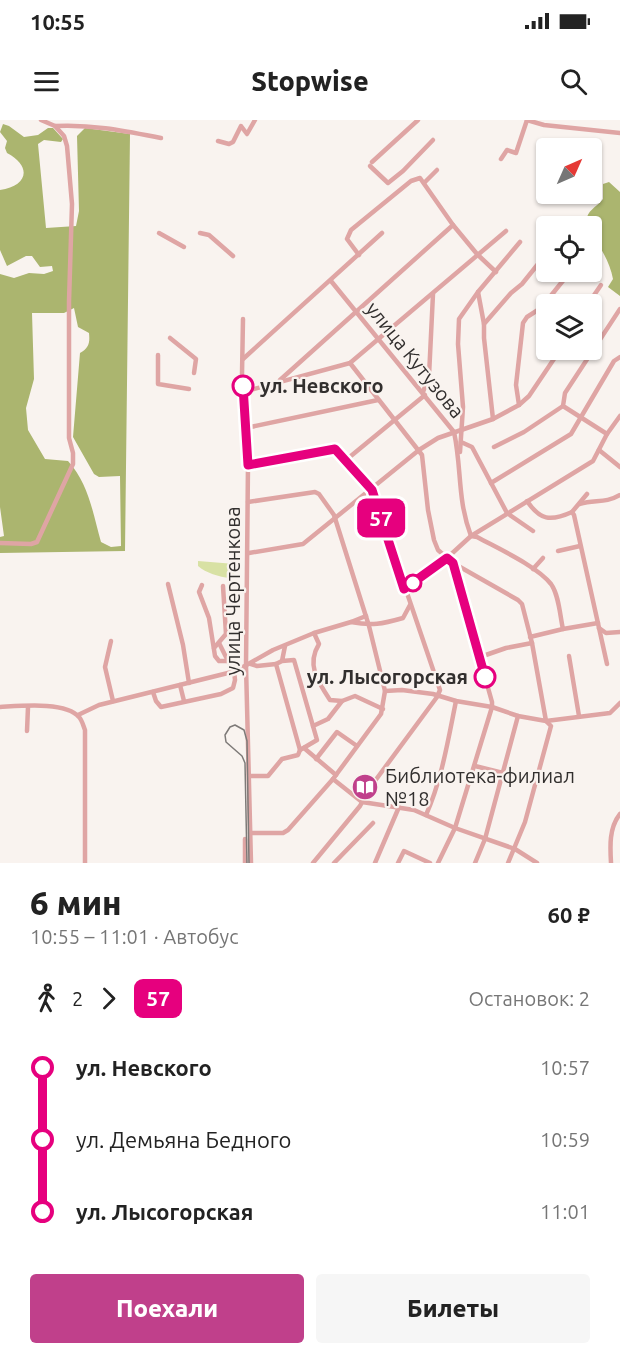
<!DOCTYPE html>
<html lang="ru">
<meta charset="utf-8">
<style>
:root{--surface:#fff;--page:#f6f6f6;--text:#222;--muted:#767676;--accent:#c0408b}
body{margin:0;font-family:Ubuntu,sans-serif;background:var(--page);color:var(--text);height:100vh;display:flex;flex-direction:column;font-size:22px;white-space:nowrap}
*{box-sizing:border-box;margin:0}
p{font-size:20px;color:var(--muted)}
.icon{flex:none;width:33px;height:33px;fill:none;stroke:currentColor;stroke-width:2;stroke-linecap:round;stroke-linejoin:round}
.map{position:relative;height:743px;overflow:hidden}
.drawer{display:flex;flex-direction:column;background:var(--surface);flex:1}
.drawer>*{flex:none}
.badge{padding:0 12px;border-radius:9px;font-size:21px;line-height:39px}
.needle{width:39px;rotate:45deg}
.fabs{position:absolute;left:536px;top:18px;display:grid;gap:12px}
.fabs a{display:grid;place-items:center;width:66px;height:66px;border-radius:6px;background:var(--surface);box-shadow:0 2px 4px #0004;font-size:30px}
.map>.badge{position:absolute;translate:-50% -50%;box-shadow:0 0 0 3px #fff}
.legs{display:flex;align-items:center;gap:9px;height:66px;padding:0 30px;font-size:20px}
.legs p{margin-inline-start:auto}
.head{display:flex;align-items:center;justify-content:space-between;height:102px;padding:0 30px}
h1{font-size:33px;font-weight:800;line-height:45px}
.primary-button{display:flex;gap:12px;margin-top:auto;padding:12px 30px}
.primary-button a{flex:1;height:69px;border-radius:6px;background:var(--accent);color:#fff;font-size:24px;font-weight:800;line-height:69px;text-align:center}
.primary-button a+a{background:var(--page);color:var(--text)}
ul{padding:0 30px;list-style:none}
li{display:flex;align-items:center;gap:21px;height:72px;font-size:22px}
li i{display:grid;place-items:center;width:9px;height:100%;margin:0 8px;background:currentColor}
li i::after{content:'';width:15px;height:15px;margin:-8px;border:4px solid;border-radius:50%;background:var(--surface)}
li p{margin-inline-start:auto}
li:first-child i{background:linear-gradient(#0000 50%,currentColor 0)}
li:last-child i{background:linear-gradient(currentColor 50%,#0000 0)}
.status{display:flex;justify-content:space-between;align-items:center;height:42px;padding:0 30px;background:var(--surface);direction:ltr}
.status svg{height:16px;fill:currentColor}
header{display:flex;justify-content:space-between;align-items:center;height:78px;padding:0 30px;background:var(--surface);font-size:27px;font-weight:800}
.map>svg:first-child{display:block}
.green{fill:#d8e1a4}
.forest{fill:#abb56f;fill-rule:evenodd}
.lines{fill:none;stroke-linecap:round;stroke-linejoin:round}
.minor{stroke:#dfa5a4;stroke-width:4.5}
.tram{stroke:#7e7a78;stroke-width:1.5}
.line-1-casing{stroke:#fff;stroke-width:14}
.line-1{stroke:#e6007e;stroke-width:9}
.stop-1-dot{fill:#fff;stroke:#e6007e;stroke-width:3}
.labels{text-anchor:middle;stroke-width:4.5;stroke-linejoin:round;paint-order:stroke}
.street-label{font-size:20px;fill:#322f2e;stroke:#f9f3ef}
.stop-label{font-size:20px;font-weight:bold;fill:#322f2e;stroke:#f9f3ef;text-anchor:start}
.poi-label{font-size:20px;fill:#322f2e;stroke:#f9f3ef;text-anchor:start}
</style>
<div class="status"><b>10:55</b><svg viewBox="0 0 49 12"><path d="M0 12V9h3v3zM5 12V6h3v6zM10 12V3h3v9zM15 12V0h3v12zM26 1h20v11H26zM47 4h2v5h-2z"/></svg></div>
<header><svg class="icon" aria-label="menu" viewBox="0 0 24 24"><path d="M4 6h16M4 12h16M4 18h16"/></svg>Stopwise<svg class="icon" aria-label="search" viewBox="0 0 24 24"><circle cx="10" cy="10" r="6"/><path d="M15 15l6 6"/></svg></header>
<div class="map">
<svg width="620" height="743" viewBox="0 0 620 743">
<rect width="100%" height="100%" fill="#f9f3ef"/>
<path class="green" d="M198 441 235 444 237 450 230 458C219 457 206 453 198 446Z"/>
<g class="forest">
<path d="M3 4 9 6 24 17 38 15 48 8H53L63 19 61 22 44 20 38 24 46 108 76 106 79 91 77 16 85 8 130 14 125 431 0 433V417L4 416 0 387V154L14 158 29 153 44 154 53 151 52 146 40 147 32 136H26L7 146 0 130V70C27 66 33 47 7 33L5 28 7 21 0 12ZM74 188 78 207 89 213C90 223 89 228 80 233L73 317 94 354 99 357 120 356 121 426 111 427 101 422C93 394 89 364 68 341L45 339 28 310 26 288 34 259 32 193H64Z"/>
<path d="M609 62 620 72V176L608 167 613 159C610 143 601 127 591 115V106H587C584 91 595 89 603 79V64Z"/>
</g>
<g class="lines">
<g class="minor">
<polyline points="527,0 544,5 620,13"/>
<path d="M55 6C92 4 125 11 161 18"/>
<polyline points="218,21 229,24 233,22 241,6 247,14 255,0"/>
<polyline points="501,39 507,30 516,33 527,0"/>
<polyline points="372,42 418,0"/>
<polyline points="370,46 388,63 403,51 433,20"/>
<polyline points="424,63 437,50"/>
<polyline points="159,113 184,127"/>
<polyline points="200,113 209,115 233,136"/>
<polyline points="359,135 347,119 351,110 411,61 420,58 453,105 477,134 496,152"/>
<path d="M331 161 454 312C462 349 457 379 471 416L477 417C497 428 537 446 551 464 559 475 560 496 563 509L598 503"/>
<polyline points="478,172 484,204"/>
<polyline points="588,184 601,165"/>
<polyline points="243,199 242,254 248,344 246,546 251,743"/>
<polyline points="170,218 196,239 194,253"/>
<polyline points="158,235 158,264 189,269"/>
<polyline points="243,239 382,113"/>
<polyline points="350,243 422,335 428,390 434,420 438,430 453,443 492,582 492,587 455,708 438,743"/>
<polyline points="280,260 453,105"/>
<polyline points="243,272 350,243 506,111"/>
<polyline points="423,272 429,256 433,174"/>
<polyline points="519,285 516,265 523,203 527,197 541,188 570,152"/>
<polyline points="493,299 484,218 484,204 511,173 522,164 546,134"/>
<polyline points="246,308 378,280"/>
<polyline points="607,314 563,286 565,273 620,189"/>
<polyline points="461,322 472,327 507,393 533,411"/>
<polyline points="494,327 524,312 563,286"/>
<polyline points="599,330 620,347"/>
<polyline points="460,332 463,287 458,224 459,199 478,172 520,122"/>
<polyline points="346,340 425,275"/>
<polyline points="248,344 335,329 372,370 440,570 437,577 369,669 360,686 313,743"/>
<polyline points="491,363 571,314 614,241 620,237"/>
<path d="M527 381C540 400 550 402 572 392L574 395 607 544"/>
<polyline points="248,382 315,372 319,374 334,395 369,506 385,571 381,594 333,659 288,710 283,713 250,713"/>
<path d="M580 384C594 379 605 384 620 375"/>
<polyline points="572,392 587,374"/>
<polyline points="0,423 31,424 37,422 73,344 73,333 69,318 69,182 72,84 67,26 64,16 55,6 41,0"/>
<polyline points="558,431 580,426"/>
<polyline points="249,433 303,424 419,330 438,318 493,299 519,285 529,276 560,230"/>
<polyline points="453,443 518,480 522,484 532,523 546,601 551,606 525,702 508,743"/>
<polyline points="533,449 543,438"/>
<polyline points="168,464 183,525 189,563"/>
<polyline points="202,465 199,472 209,498 215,536 219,541 228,541 236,551"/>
<polyline points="404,469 447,438 471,416 593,341 607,314 620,296"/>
<path d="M351 502C372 506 382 504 403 498L410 485"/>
<polyline points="599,508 606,513 620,512"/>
<path d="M314 513 319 524C306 545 318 562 330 580L342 581"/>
<polyline points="530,517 563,509"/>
<polyline points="111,521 105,547 113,581"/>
<polyline points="219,523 228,541"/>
<polyline points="214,528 226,514 223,466"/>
<polyline points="569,536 579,596"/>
<polyline points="480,537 506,528 532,523"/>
<polyline points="282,541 294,540 317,620 300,630 276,544 282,541 285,526"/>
<polyline points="251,544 257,546 276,544"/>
<polyline points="180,565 184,581"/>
<polyline points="385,571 402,570 433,574 456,581 492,587 518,596 546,601 610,593 620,583"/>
<polyline points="153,572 156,581 161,587 221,574 233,568 235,560 234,551"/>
<path d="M0 587C19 586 66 581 79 597 82 600 83 605 85 610V743"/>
<polyline points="78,595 99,585 236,551 273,530 314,513 351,502 366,496"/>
<polyline points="313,606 328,599 342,581 355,576 383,589"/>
<polyline points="27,611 28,587"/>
<polyline points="304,628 336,655"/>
<polyline points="316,639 337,612 357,626"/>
<polyline points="475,646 503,653"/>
<polyline points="250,656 268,656 282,639 298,635 300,630"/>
<polyline points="333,659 362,682 414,690 455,708 515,729 537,743"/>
<path d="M426 695C442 659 448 620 456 581"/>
<polyline points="245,719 245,743"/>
<polyline points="334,743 373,703"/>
<polyline points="375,743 399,687"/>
<polyline points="398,743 404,731 430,743"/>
<polyline points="475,743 485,719 518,596"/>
<path d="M611 743C610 726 609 708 620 694"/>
</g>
<polyline class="tram" points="247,743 245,643 242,636 226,622 225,615 230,607 235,605 244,610 247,621 249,743"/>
</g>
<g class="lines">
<defs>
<polyline id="line-1" points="243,266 248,345 335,329 372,370 404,469 447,438 453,443 485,557"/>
</defs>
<use href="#line-1" class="line-1-casing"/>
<use href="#line-1" class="line-1"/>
</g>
<defs>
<symbol id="library-disc" viewBox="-11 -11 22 22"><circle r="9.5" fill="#c0408b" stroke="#f9f3ef"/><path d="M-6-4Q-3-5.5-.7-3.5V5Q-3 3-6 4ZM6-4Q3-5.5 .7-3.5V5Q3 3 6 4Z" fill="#fff"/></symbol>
</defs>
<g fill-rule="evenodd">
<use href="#library-disc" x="350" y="652" width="30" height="30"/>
</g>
<g class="stop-1-dot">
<circle cx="243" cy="266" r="10"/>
<circle cx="413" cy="463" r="8"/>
<circle cx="485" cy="557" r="10"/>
</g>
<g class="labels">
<g class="street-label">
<text transform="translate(415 240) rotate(51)" y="7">улица Кутузова</text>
<text transform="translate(233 471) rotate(-90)" y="7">улица Чертенкова</text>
</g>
<g class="stop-label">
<text x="260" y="273">ул. Невского</text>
<text x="468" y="564" text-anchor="end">ул. Лысогорская</text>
</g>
<g class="poi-label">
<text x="385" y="663">Библиотека-филиал<tspan x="385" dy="23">№18</tspan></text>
</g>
</g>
</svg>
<div class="fabs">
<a><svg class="needle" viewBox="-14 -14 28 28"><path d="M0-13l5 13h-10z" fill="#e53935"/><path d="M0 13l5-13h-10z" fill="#767676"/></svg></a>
<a><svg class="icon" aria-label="locate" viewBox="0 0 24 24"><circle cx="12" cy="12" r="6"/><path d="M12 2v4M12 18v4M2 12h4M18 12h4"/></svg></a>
<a><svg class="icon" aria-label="layers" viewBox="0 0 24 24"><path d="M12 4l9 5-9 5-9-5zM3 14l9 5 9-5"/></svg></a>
</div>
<b class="badge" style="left:381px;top:398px;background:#e6007e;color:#fff">57</b>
</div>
<section class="drawer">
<div class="head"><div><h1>6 мин</h1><p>10:55 – 11:01 · Автобус</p></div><b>60 ₽</b></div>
<div class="legs"><svg class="icon" aria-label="walk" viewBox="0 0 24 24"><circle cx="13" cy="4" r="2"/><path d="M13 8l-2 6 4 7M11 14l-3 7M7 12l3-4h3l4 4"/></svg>2<svg class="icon" aria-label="forward" viewBox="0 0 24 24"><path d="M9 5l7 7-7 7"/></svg><b class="badge" style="background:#e6007e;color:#fff">57</b><p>Остановок: 2</p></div>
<ul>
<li><i style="color:#e6007e"></i><b>ул. Невского</b><p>10:57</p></li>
<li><i style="color:#e6007e"></i><span>ул. Демьяна Бедного</span><p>10:59</p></li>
<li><i style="color:#e6007e"></i><b>ул. Лысогорская</b><p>11:01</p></li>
</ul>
<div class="primary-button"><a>Поехали</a><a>Билеты</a></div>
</section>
